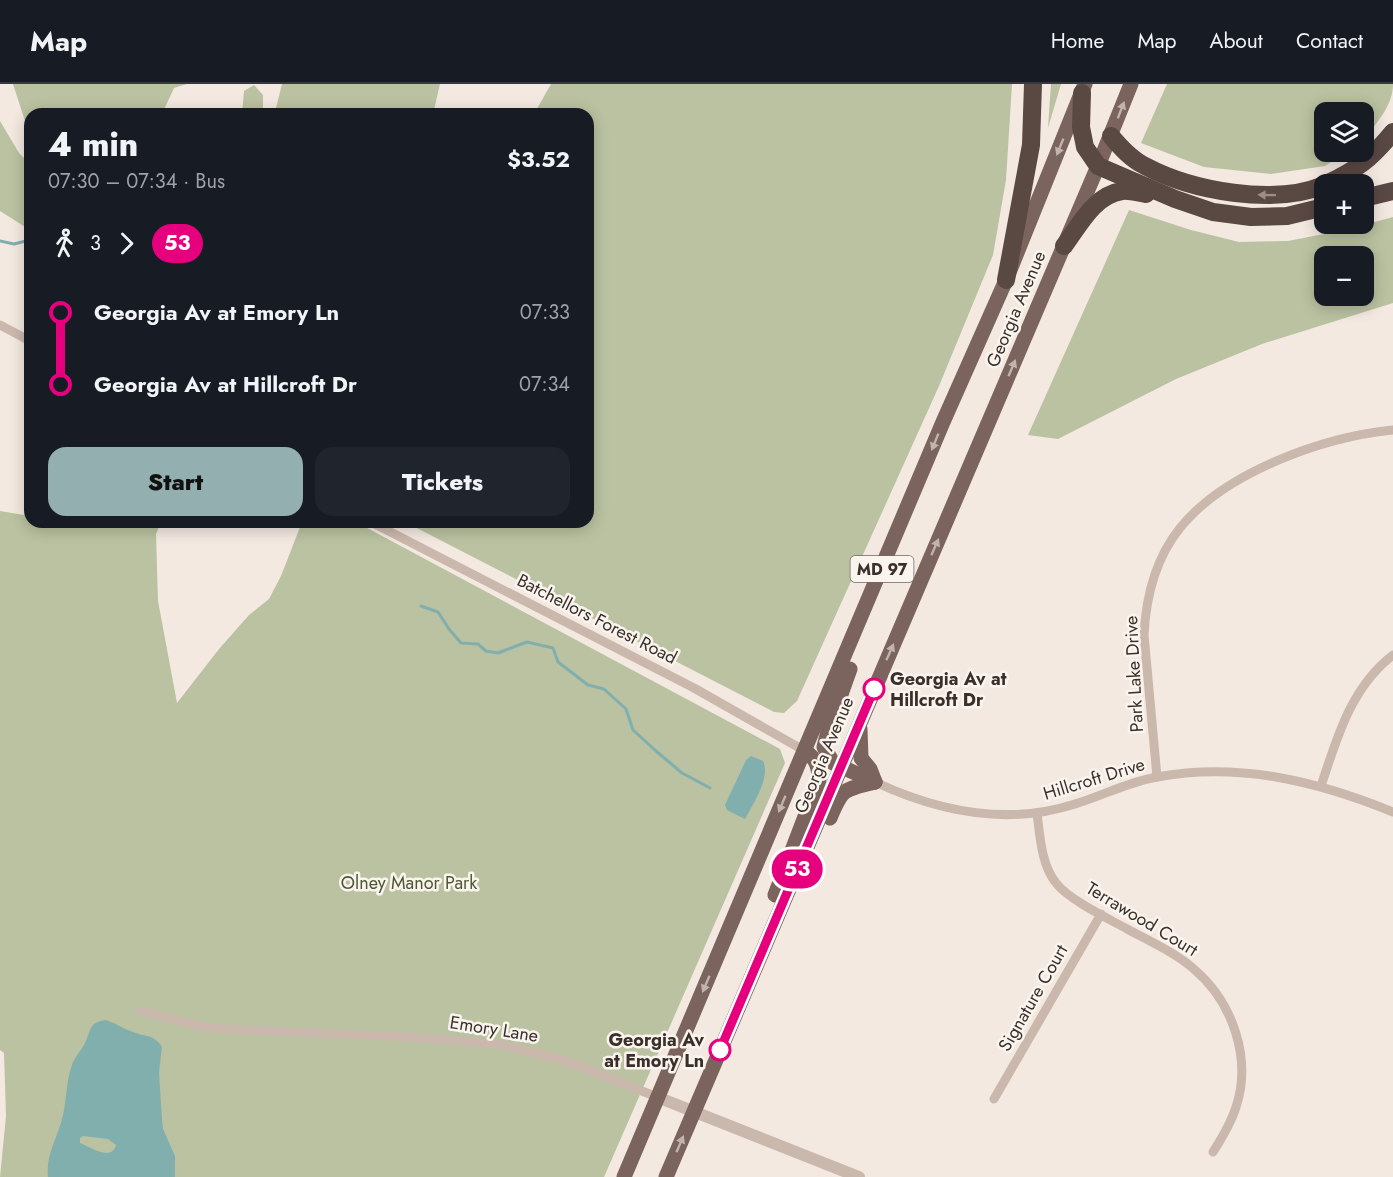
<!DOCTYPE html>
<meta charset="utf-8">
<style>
:root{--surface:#171b24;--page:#20242c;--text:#f1f3f6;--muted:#9ea1a6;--line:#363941;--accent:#94afaf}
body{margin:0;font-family:Jost,sans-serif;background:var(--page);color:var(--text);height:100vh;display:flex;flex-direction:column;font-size:22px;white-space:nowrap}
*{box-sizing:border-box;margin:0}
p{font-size:20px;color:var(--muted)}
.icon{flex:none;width:33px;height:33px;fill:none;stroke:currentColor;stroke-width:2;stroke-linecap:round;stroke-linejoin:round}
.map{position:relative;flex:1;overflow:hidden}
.sheet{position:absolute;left:24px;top:24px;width:570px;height:420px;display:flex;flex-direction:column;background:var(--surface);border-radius:18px;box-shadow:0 3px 15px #0003}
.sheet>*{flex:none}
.badge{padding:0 12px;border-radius:20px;font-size:21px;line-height:39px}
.fabs{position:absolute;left:1314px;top:18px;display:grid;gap:12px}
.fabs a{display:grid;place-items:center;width:60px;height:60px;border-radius:12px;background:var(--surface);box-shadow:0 3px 15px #0003;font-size:30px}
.map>.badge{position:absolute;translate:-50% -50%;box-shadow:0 0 0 3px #fff}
.legs{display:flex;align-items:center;gap:9px;height:66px;padding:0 24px;font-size:20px}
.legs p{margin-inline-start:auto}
.overview{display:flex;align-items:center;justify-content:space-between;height:102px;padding:0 24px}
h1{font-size:33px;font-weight:800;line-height:45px}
.cta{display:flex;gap:12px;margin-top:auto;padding:12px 24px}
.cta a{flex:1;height:69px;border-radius:18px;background:var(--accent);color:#111;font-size:24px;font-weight:800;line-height:69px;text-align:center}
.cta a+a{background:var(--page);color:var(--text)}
ul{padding:0 24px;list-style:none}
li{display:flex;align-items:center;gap:21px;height:72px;font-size:22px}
li i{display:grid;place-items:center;width:9px;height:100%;margin:0 8px;background:currentColor}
li i::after{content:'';width:15px;height:15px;margin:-8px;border:4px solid;border-radius:50%;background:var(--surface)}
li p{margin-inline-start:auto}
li:first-child i{background:linear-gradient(#0000 50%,currentColor 0)}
li:last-child i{background:linear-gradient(currentColor 50%,#0000 0)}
header{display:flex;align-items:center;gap:36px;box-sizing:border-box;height:84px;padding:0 30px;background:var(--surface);border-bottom:2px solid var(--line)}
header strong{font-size:28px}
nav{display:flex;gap:33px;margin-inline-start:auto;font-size:21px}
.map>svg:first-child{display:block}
.green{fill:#bac2a1;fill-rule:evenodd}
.water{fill:#81afad;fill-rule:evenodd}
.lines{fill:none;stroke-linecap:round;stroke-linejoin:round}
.stream{stroke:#81afad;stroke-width:3}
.minor{stroke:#cbb8ad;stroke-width:9}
.tertiary{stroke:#cbb8ad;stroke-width:12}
.primary{stroke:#7b645d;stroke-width:15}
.motorway{stroke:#5a4843;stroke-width:18}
.oneway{fill:#c1b3ad}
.oneway2{fill:#9a8d87}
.line-1-casing{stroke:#fff;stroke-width:14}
.line-1{stroke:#e6007e;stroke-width:9}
.stop-1-dot{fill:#fff;stroke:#e6007e;stroke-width:3}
.labels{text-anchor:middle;stroke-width:5;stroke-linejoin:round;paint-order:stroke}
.shield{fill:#faf4ee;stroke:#746a66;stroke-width:1.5}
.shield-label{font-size:16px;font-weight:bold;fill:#3a2f2b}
.street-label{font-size:18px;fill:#3a2f2b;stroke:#faf4ee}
.stop-label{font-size:18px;font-weight:bold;fill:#3a2f2b;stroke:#faf4ee;text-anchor:start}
.park-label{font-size:18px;fill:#4d5830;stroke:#faf4ee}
</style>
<header>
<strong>Map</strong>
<nav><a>Home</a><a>Map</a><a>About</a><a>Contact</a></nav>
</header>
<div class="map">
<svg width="1393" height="1093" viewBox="0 0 1393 1093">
<rect width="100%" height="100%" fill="#f3e9e1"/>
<g class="green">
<polygon points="13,0 187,0 174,4 162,30 30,30 30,45 25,37"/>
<polygon points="282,0 440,0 433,30 303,30 276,24"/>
<polygon points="551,0 1012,0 1006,96 993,171 939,302 797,617 784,629 774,628 405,438 588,438 588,30 534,30"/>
<polygon points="1051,0 1061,0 1048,44"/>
<path d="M1167 0H1393C1393 22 1376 39 1364 56V28H1324V68H1347L1325 82 1271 90 1204 83 1141 59Z"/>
<polygon points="254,1 263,11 263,30 242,30 244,7"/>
<polygon points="0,37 19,69 30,80 30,146 0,127"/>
<path d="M1129 126 1191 146 1239 158 1288 157 1349 145 1393 133V219L1262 260 1176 295 1058 355 1028 351ZM1324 172H1364V212H1324Z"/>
<polygon points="0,427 30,432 30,438 83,440 84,438 161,438 156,450 158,517 177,619 219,565 249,531 269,515 281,492 302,438 356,438 780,665 785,679 604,1093 0,1093 6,1032 4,969 0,966"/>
</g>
<g class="water">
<path d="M751 672 763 677C771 693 753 720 745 735L727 726 725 721 746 676Z"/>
<path d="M106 936C116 939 123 945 133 948 145 953 154 950 162 963L159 988 162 1036 163 1045 175 1072V1093H48C46 1068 58 1054 63 1031 67 1014 66 997 72 981 75 972 82 966 86 957 91 945 90 938 106 936ZM83 1052 108 1055 116 1061C111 1078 91 1063 80 1059V1054Z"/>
</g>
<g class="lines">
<g class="stream">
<polyline points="0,157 14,160 30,156"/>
<polyline points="421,522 438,528 449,545 461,559 478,560 486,567 498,569 527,558 553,564 558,578 588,601 604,605 626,625 633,646 656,667 682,689 710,704"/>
</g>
<g class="minor">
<polyline points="0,241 30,257"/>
<polyline points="371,438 694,604 805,667"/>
<path d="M1157 693 1144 551C1146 512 1155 475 1180 444 1225 388 1323 353 1393 346"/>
<path d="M875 698C937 727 1007 742 1075 720 1102 712 1128 698 1157 693 1239 678 1317 697 1393 728"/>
<path d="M1321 702C1337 654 1351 603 1393 571"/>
<path d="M1037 729C1040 752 1041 780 1056 799 1069 816 1109 835 1129 846 1151 858 1176 869 1195 886 1233 919 1252 975 1236 1023 1231 1039 1222 1054 1213 1068"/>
<polyline points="140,927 200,942 222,945 408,953 503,961 566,977 657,1013"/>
<polyline points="994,1015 1101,830"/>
</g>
<polyline class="tertiary" points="657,1013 859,1093"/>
<g class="primary">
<polyline points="850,585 828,647 824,663 833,679 875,698"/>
<polyline points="860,645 861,674 870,685 875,698"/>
<path d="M830 734C843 703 844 706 875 698"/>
<path d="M775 811 819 696C819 683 816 674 805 667"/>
<polyline points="624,1093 943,338 1006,196 1085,0"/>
<polyline points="666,1093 1098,82 1131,0"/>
</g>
<g class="motorway">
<polyline points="1082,9 1081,43 1085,63 1098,82 1175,115 1213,128 1251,133 1287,132 1324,123"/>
<path d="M1111 52C1121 64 1131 75 1145 82 1192 107 1274 122 1324 101"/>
<path d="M1326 100C1358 85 1371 75 1393 48"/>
<polyline points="1364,114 1393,107"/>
<path d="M1064 162C1079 142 1094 111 1122 107 1130 106 1139 109 1146 110"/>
<polyline points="1006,196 1031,61 1033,0"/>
</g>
</g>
<defs><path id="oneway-solid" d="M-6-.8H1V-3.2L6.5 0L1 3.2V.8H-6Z" transform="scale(1.5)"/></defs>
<g class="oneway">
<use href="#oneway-solid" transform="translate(1121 26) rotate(-69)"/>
<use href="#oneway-solid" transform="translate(1060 63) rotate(112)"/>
<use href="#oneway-solid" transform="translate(1012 284) rotate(-67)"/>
<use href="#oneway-solid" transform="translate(935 358) rotate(112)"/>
<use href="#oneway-solid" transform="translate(935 463) rotate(-66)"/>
<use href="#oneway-solid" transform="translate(890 568) rotate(-66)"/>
<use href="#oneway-solid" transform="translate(782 720) rotate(113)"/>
<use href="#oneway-solid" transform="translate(706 900) rotate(113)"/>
<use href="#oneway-solid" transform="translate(680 1060) rotate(-67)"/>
</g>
<use class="oneway2" href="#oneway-solid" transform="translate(1267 111) rotate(-179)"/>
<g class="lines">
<defs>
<polyline id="line-1" points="720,966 874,605"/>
</defs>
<use href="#line-1" class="line-1-casing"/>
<use href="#line-1" class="line-1"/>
</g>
<g class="stop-1-dot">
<circle cx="874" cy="605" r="10"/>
<circle cx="720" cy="966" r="10"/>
</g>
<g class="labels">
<rect class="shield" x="850.5" y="472" width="63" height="26" rx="4.5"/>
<g class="shield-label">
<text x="882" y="491">MD 97</text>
</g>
<g class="street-label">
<text transform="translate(1016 225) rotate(-67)" y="6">Georgia Avenue</text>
<text transform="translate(597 535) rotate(27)" y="6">Batchellors Forest Road</text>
<text transform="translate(1134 590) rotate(-93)" y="6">Park Lake Drive</text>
<text transform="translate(824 671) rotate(-67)" y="6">Georgia Avenue</text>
<text transform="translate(1094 695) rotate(-17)" y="6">Hillcroft Drive</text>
<text transform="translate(1142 835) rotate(31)" y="6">Terrawood Court</text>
<text transform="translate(1033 914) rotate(-60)" y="6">Signature Court</text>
<text transform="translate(494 945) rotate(9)" y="6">Emory Lane</text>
</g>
<g class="stop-label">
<text x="890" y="601">Georgia Av at<tspan x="890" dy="21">Hillcroft Dr</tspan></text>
<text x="704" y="962" text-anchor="end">Georgia Av<tspan x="704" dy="21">at Emory Ln</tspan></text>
</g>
<g class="park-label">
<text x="409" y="805">Olney Manor Park</text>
</g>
</g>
</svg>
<div class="fabs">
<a><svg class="icon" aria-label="layers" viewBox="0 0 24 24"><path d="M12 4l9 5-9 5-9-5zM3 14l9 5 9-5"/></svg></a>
<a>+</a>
<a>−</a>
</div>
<b class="badge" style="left:797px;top:785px;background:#e6007e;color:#fff">53</b>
<section class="sheet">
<div class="overview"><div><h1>4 min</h1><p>07:30 – 07:34 · Bus</p></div><b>$3.52</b></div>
<div class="legs"><svg class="icon" aria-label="walk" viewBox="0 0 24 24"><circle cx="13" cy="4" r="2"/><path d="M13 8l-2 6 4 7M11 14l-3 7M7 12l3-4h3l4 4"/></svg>3<svg class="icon" aria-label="forward" viewBox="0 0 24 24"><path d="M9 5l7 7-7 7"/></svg><b class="badge" style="background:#e6007e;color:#fff">53</b></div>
<ul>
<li><i style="color:#e6007e"></i><b>Georgia Av at Emory Ln</b><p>07:33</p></li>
<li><i style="color:#e6007e"></i><b>Georgia Av at Hillcroft Dr</b><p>07:34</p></li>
</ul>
<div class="cta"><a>Start</a><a>Tickets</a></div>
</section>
</div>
